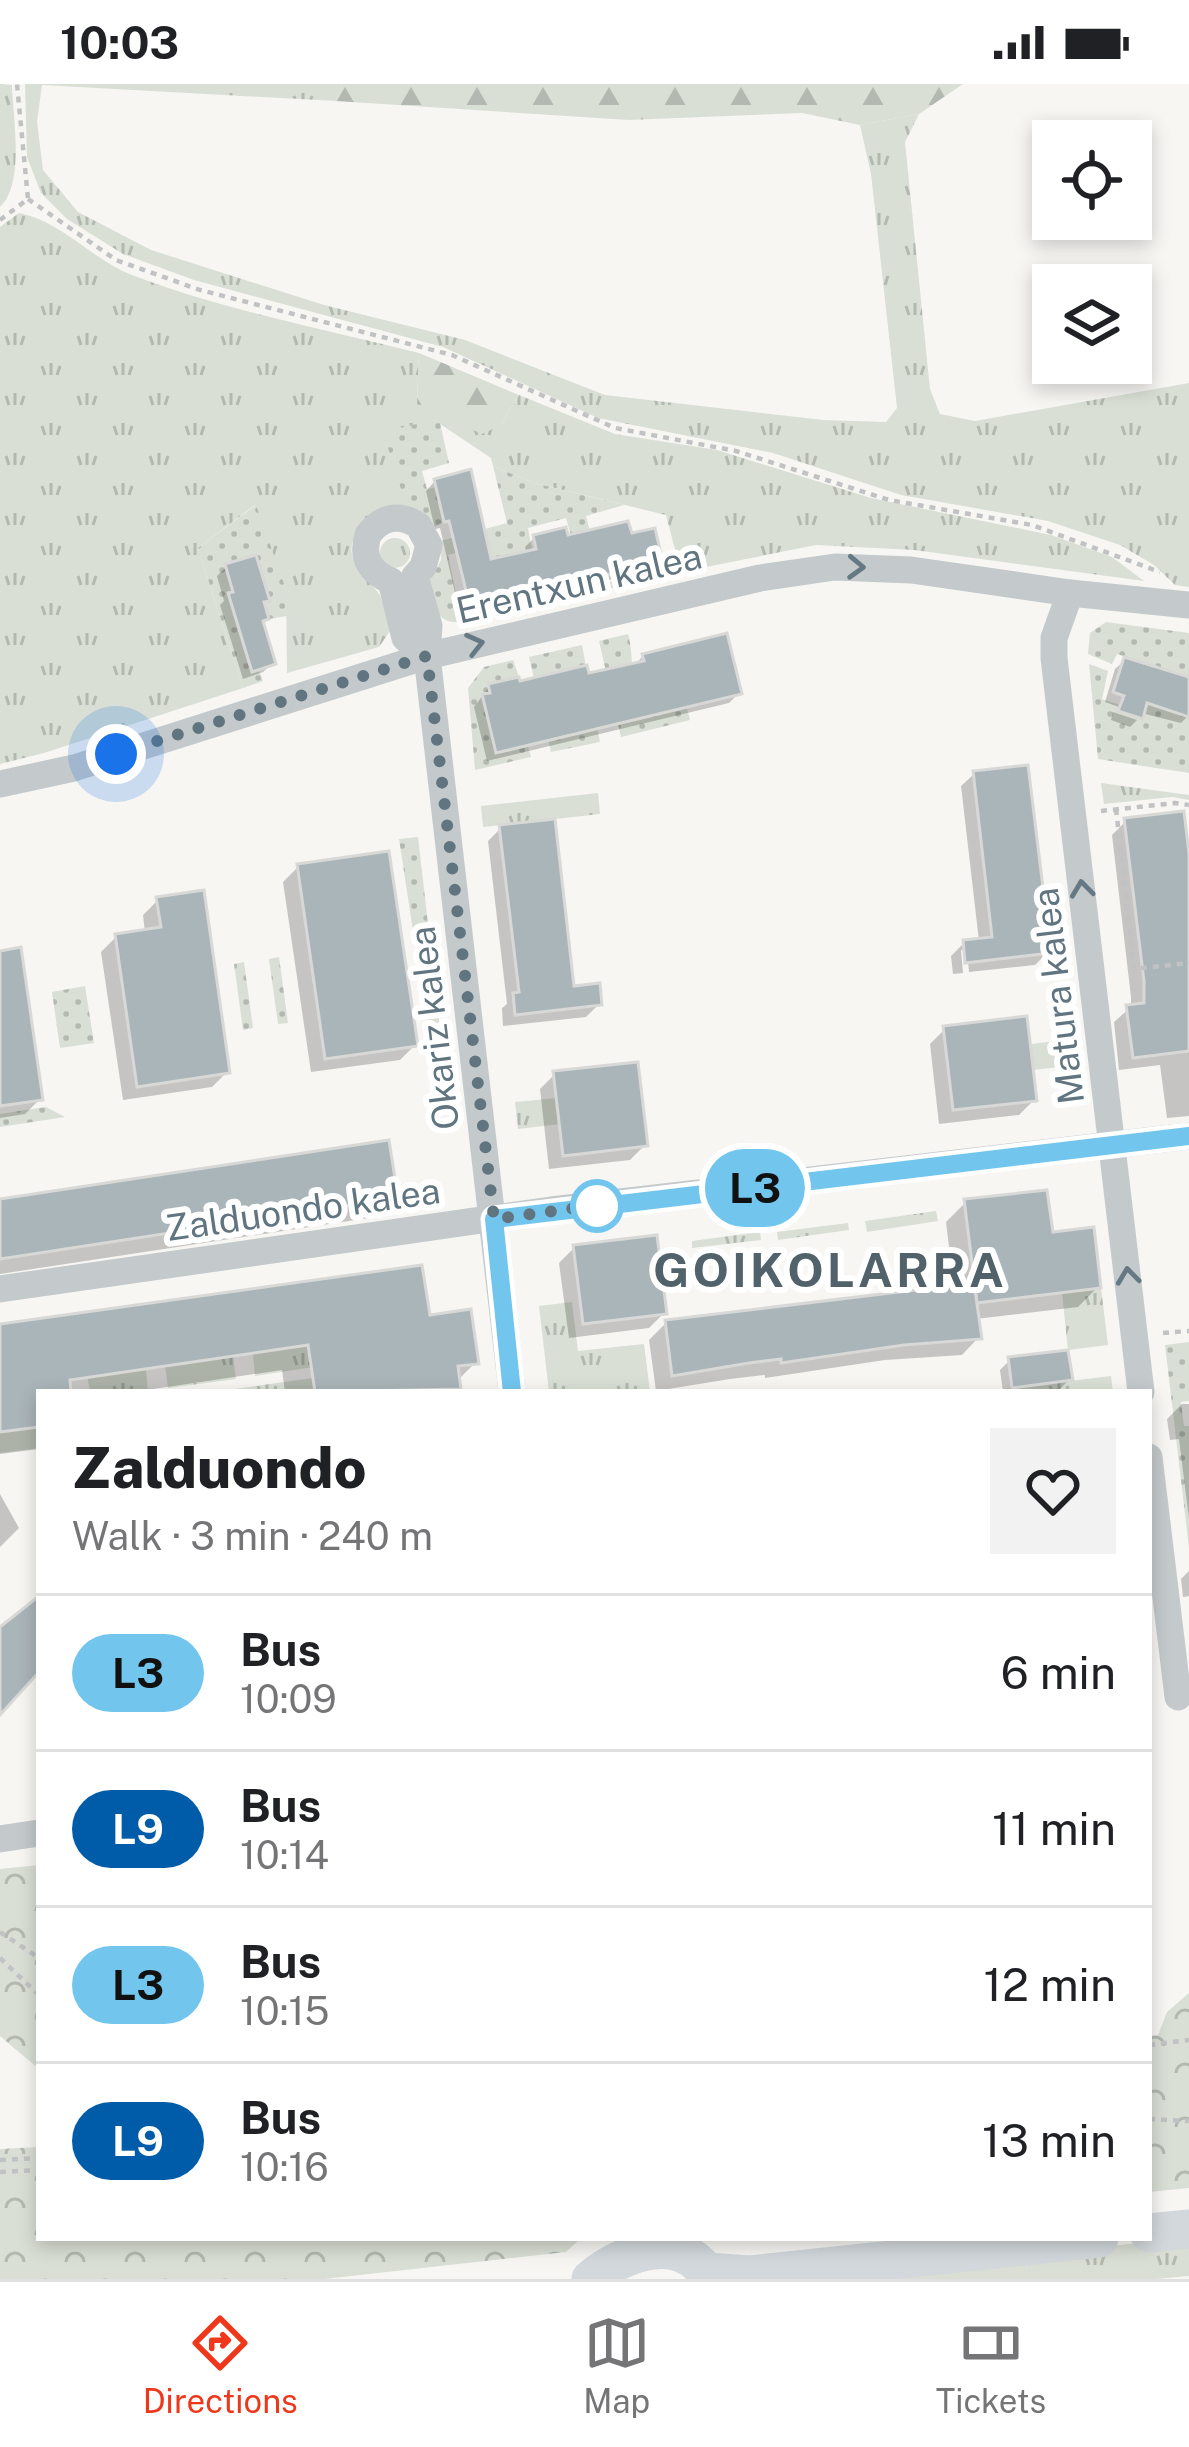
<!DOCTYPE html>
<meta charset="utf-8">
<style>
:root{--surface:#fff;--page:#f2f2f2;--text:#202124;--muted:#757577;--line:#e0e0e0;--accent:#ef371b}
body{margin:0;font-family:"Public Sans",sans-serif;background:var(--page);color:var(--text);height:100vh;display:flex;flex-direction:column;font-size:45px;white-space:nowrap}
*{box-sizing:border-box;margin:0}
p{font-size:39px;color:var(--muted)}
.icon{flex:none;width:66px;height:66px;fill:none;stroke:currentColor;stroke-width:2;stroke-linecap:round;stroke-linejoin:round}
.map{position:relative;flex:1;overflow:hidden}
.panel{position:absolute;left:36px;top:1305px;width:1116px;height:852px;display:flex;flex-direction:column;background:var(--surface);border-radius:0px;box-shadow:0 6px 18px #0003}
.panel>*{flex:none}
.badge{padding:0 24px;border-radius:39px;font-size:42px;line-height:78px}
.tools{position:absolute;left:1032px;top:36px;display:grid;gap:24px}
.tools a{display:grid;place-items:center;width:120px;height:120px;border-radius:0px;background:var(--surface);box-shadow:0 6px 18px #0003;font-size:60px}
.you{position:absolute;width:60px;height:60px;margin:-30px;border:9px solid #fff;border-radius:50%;background:#1a73e8;box-shadow:0 0 0 18px #1a73e833}
.map>.badge{position:absolute;translate:-50% -50%;box-shadow:0 0 0 6px #fff}
.round{display:grid;place-items:center;flex:none;width:126px;height:126px;border-radius:0px;background:var(--page)}
.head{display:flex;align-items:center;justify-content:space-between;height:204px;padding:0 36px}
h1{font-size:57px;font-weight:800;line-height:90px}
ul{padding:0;list-style:none}
li{display:flex;align-items:center;gap:36px;height:156px;padding:0 36px;border-top:3px solid var(--line)}
li div{flex:1}
li b{display:block;font-size:45px}
li em{font-style:normal}
li .badge{min-width:132px;font-weight:700;text-align:center}
.status{display:flex;justify-content:space-between;align-items:center;height:84px;padding:0 60px;background:var(--surface);direction:ltr}
.status svg{height:33px;fill:currentColor}
.menu{display:flex;justify-content:space-around;align-items:center;height:168px;border-top:3px solid var(--line);background:var(--surface);font-size:33px;color:var(--muted)}
.menu a{display:grid;justify-items:center;gap:6px}
.menu .selected{color:var(--accent)}
.map>svg:first-child{display:block}
.grass{fill:url(#grass-tufts)}
.forest{fill:url(#forest-firs)}
.park{fill:url(#park-crowns)}
.garden{fill:url(#garden-dots)}
.shadow{fill:#0003}
.building{fill:#aab5b9;stroke:#d8d8d6;stroke-width:3}
.lines{fill:none;stroke-linecap:round;stroke-linejoin:round}
.path{stroke:#c0c2c4;stroke-width:4.5;stroke-dasharray:6 6;stroke-linecap:butt}
.street{stroke:#c4c9cb;stroke-width:27}
.secondary{stroke:#d2d8dc;stroke-width:39}
.oneway{stroke:#657984}
.line-casing{stroke:#fff;stroke-width:27}
.line{stroke:#72c6ee;stroke-width:18}
.walk{stroke:#607580;stroke-width:12;stroke-dasharray:0 21.6}
.stop-dot{fill:#fff;stroke:#72c6ee;stroke-width:6}
.labels{text-anchor:middle;stroke-width:12;stroke-linejoin:round;paint-order:stroke}
.street-label{font-size:36px;fill:#607580;stroke:#fff}
.district-label{font-size:48px;font-weight:bold;letter-spacing:3px;fill:#52626b;stroke:#fff}
</style>
<div class="status"><b>10:03</b><svg viewBox="0 0 49 12"><path d="M0 12V9h3v3zM5 12V6h3v6zM10 12V3h3v9zM15 12V0h3v12zM26 1h20v11H26zM47 4h2v5h-2z"/></svg></div>
<div class="map">
<svg width="1189" height="2195" viewBox="0 0 1189 2195">
<defs>
<pattern id="grass-tufts" width="24" height="20" patternUnits="userSpaceOnUse" patternTransform="scale(3)"><rect width="24" height="20" fill="#d9dfd4"/><path d="M3 7l-1-3M5 7V3M7 7l1-3M15 17l-1-3M17 17v-4M19 17l1-3" fill="none" stroke="#b3b9b1"/></pattern>
<pattern id="forest-firs" width="22" height="20" patternUnits="userSpaceOnUse" patternTransform="scale(3)"><rect width="22" height="20" fill="#d9dfd4"/><path d="M5 1l3.5 6h-7zM16 11l3.5 6h-7z" fill="#b3b9b1"/></pattern>
<pattern id="park-crowns" width="20" height="18" patternUnits="userSpaceOnUse" patternTransform="scale(3)"><rect width="20" height="18" fill="#d9dfd4"/><path d="M2 6a3 3 0 1 1 6 0M12 15a3 3 0 1 1 6 0" fill="none" stroke="#b3b9b1"/></pattern>
<pattern id="garden-dots" width="8" height="8" patternUnits="userSpaceOnUse" patternTransform="scale(3)"><rect width="8" height="8" fill="#d9dfd4"/><path d="M2 2h.1M6 6h.1" fill="none" stroke="#b3b9b1" stroke-width="1.8" stroke-linecap="round"/></pattern>
</defs>
<rect width="100%" height="100%" fill="#f7f6f3"/>
<g class="grass">
<path d="M0 0 12 1C13 33 25 101 0 123Z"/>
<polygon points="25,0 342,0 336,17 42,1 37,38 43,86 78,128 151,166 324,221 465,256 605,311 823,336 886,338 897,324 871,90 860,41 919,30 905,58 930,305 940,330 975,337 1189,299 1189,503 1175,501 1154,481 1120,461 1048,437 901,411 773,369 598,334 443,263 194,196 123,170 67,135 41,109 27,73"/>
<path d="M19 129C63 138 91 175 132 191 223 226 324 245 419 269L417 320 501 341 519 311 615 350 717 366 871 414 1051 451 1112 473 1144 497 914 466 816 461 681 488 666 431 534 399 493 382 491 374 434 336 407 424 363 436C340 472 355 479 377 507 385 517 387 534 390 547L379 563 287 589 286 505 255 421 198 464 243 604 44 669 0 680V143Z"/>
<circle cx="395" cy="469" r="15"/>
<polygon points="1101,699 1189,711 1189,716 1172,713 1104,720"/>
<polygon points="598,709 600,730 483,743 481,722"/>
<polygon points="1073,955 1076,981 1034,986 1031,960"/>
<polygon points="557,1014 560,1040 518,1045 515,1018"/>
<polygon points="936,1127 938,1137 867,1148 865,1137"/>
<polygon points="848,1139 849,1146 778,1156 777,1148"/>
<polygon points="760,1148 761,1156 692,1164 692,1157"/>
<polygon points="1101,1204 1108,1261 1068,1266 1062,1209"/>
<polygon points="572,1218 578,1267 644,1260 650,1308 549,1308 539,1222"/>
<polygon points="314,1260 353,1277 255,1292 252,1261 259,1268"/>
<polygon points="233,1272 236,1295 168,1304 164,1274 171,1281"/>
<polygon points="86,1285 146,1285 148,1307 90,1308"/>
<polygon points="334,1291 315,1304 315,1308 214,1308"/>
<polygon points="1111,1292 1113,1308 978,1308"/>
<polygon points="39,1343 39,1364 0,1369 0,1348"/>
<polygon points="1189,2154 1189,2192 1156,2195 832,2195 831,2190"/>
</g>
<g class="forest">
<polygon points="342,0 963,0 919,30 860,41 802,29 629,36 336,17"/>
<polygon points="419,269 519,311 501,341 482,350 417,320"/>
</g>
<g class="park">
<polygon points="39,1781 39,1985 0,1952 0,1785"/>
<polygon points="1189,1909 1189,2104 1149,2108 1149,1952 1158,1951 1167,1928"/>
<polygon points="39,2063 39,2154 581,2154 566,2168 324,2195 0,2195 0,2065"/>
</g>
<g class="garden">
<polygon points="434,336 440,339 449,379 422,387 427,405 436,403 444,438 434,443 407,424 383,348"/>
<path d="M493 382 534 399 624 421 586 432 603 499 638 492 639 498 563 515 560 506 584 500 566 434 528 444 532 466 491 476 487 461 448 471 462 538C436 541 433 521 428 500L441 476 440 457 507 439Z"/>
<polygon points="256,421 286,505 287,532 269,535 264,518 270,516 256,471 225,480 233,508 229,509 263,597 243,604 198,464"/>
<polygon points="1106,538 1189,549 1189,593 1117,570 1112,580 1088,570 1090,549"/>
<path d="M628 550C636 580 628 605 636 635L687 624 690 636 621 653 599 557Z"/>
<polygon points="582,561 600,658 551,668 529,573"/>
<polygon points="513,576 519,593 488,600 490,609 482,611 496,668 528,662 531,673 475,686 468,604 484,583"/>
<polygon points="1089,580 1108,587 1102,615 1120,621 1119,627 1142,634 1147,619 1189,633 1189,689 1098,675"/>
<polygon points="418,753 441,953 435,955 434,945 428,945 399,755"/>
<polygon points="279,873 288,939 278,940 269,875"/>
<polygon points="244,878 253,944 243,946 234,880"/>
<polygon points="85,902 94,959 60,964 52,908"/>
<polygon points="46,1023 65,1033 0,1043 0,1030"/>
<polygon points="1189,1258 1189,1317 1181,1318 1184,1342 1189,1342 1189,1464 1165,1261"/>
</g>
<g class="shadow">
<polygon points="435,397 489,479 527,470 525,463 535,453 629,453 660,478 651,488 496,518 489,524 460,531 440,444 435,445 426,407"/>
<polygon points="226,483 267,516 261,521 261,539 273,579 263,588 243,595 220,521 224,517 217,492"/>
<polygon points="643,572 739,609 729,619 487,677 474,623 489,603 587,593 633,583"/>
<polygon points="1125,576 1189,596 1189,631 1181,639 1141,629 1138,634 1138,630 1105,618 1115,585"/>
<polygon points="1113,628 1137,636 1130,643 1111,636"/>
<polygon points="974,690 1048,868 1035,881 969,888 967,866 961,866 963,889 953,890 951,872 964,859 979,857 961,702"/>
<polygon points="1126,737 1189,796 1189,1032 1167,1034 1160,981 1119,986 1114,938 1131,923 1131,913 1112,751"/>
<polygon points="501,744 571,905 599,920 586,933 503,942 502,924 507,920 488,757"/>
<polygon points="298,783 415,961 400,976 311,988 283,798"/>
<polygon points="158,816 227,988 212,1003 123,1016 101,868 116,853 145,849 143,831"/>
<polygon points="0,869 40,1015 25,1030 0,1034"/>
<polygon points="945,945 1034,1016 1019,1031 939,1040 930,960"/>
<polygon points="555,990 645,1061 630,1076 549,1085 540,1005"/>
<polygon points="395,1113 375,1133 0,1190 0,1118"/>
<polygon points="966,1118 1050,1151 1098,1203 1078,1223 976,1235 978,1254 962,1271 885,1276 765,1294 765,1291 730,1295 656,1307 649,1256 666,1239 954,1204 946,1138"/>
<polygon points="574,1164 664,1229 649,1244 569,1254 559,1179"/>
<polygon points="427,1234 476,1278 457,1297 459,1308 285,1308 282,1286 133,1308 39,1308 39,1365 0,1370 0,1243"/>
<polygon points="1010,1276 1070,1295 1060,1305 1003,1308 1000,1286"/>
<polygon points="1182,1320 1189,1320 1189,1435 1179,1355 1170,1356 1167,1335"/>
<polygon points="0,1410 19,1444 0,1463"/>
<polygon points="1189,1487 1189,1512 1183,1513 1181,1495"/>
</g>
<g class="building">
<polygon points="471,385 491,475 536,465 533,451 566,443 568,451 628,437 632,449 655,444 663,479 545,504 545,500 524,505 470,523 449,437 444,438 434,395"/>
<polygon points="256,471 270,517 264,518 269,535 263,537 276,580 252,588 228,509 233,508 225,480"/>
<polygon points="727,549 742,610 496,669 482,610 490,609 488,600 519,593 520,597 587,581 589,589 644,577 642,570"/>
<polygon points="1124,573 1189,593 1189,633 1147,619 1143,635 1118,627 1124,612 1113,608"/>
<polygon points="1028,681 1051,869 965,879 963,856 992,853 973,687"/>
<polygon points="1184,727 1189,770 1189,967 1133,974 1126,921 1144,919 1144,897 1124,734"/>
<polygon points="555,735 574,902 600,899 602,921 515,931 513,909 519,908 499,741"/>
<polygon points="389,767 418,962 325,975 297,780"/>
<polygon points="204,806 230,989 137,1003 115,850 161,843 156,813"/>
<polygon points="21,863 43,1016 0,1022 0,867"/>
<polygon points="1027,932 1037,1017 953,1026 943,942"/>
<polygon points="638,978 648,1062 563,1072 553,987"/>
<polygon points="389,1056 398,1114 0,1175 0,1115"/>
<polygon points="1047,1106 1053,1148 1094,1143 1101,1204 977,1219 964,1115"/>
<polygon points="657,1151 667,1230 583,1240 573,1161"/>
<polygon points="422,1181 430,1231 471,1225 479,1280 458,1282 461,1305 315,1308 308,1261 70,1296 71,1308 39,1308 39,1343 0,1348 0,1240"/>
<polygon points="974,1199 982,1255 904,1261 781,1279 781,1275 749,1279 672,1292 665,1236"/>
<polygon points="1068,1266 1073,1296 1012,1304 1008,1273"/>
<polygon points="39,1512 39,1588 0,1631 0,1543"/>
</g>
<g class="lines">
<g class="path">
<polyline points="28,115 116,176 200,206 452,271 615,344 736,367 889,416 1032,441 1160,488"/>
<polyline points="0,136 28,115 17,0"/>
<polyline points="1116,725 1134,885 1189,879"/>
<polyline points="1101,727 1175,719 1189,721"/>
<polyline points="1163,1249 1189,1247"/>
<polyline points="0,1848 39,1874"/>
<polyline points="0,1874 39,1911"/>
<polyline points="1149,1961 1189,1956"/>
<polyline points="1149,2035 1189,2037"/>
<polyline points="0,2076 39,2074"/>
<polyline points="0,2088 39,2086"/>
</g>
<g class="street">
<polyline points="1070,509 1054,554 1054,574 1141,1308"/>
<path d="M427 572 405 554 391 497C370 488 361 474 368 451 381 433 398 429 418 441L429 461 423 483 415 492 429 542 427 572 512 1308"/>
<polyline points="0,700 74,684 427,572 760,494 835,483 911,486 1070,509 1189,521"/>
<polyline points="0,1205 551,1126 1189,1052"/>
<polyline points="1149,1373 1178,1613"/>
<polyline points="0,1755 39,1749"/>
</g>
<g class="secondary">
<polyline points="1149,2149 1189,2145"/>
<polyline points="707,2188 750,2191 1099,2154"/>
<path d="M591 2195C624 2167 684 2146 710 2195"/>
</g>
</g>
<defs><path id="oneway-chevron" d="M-2-3.5L2.5 0L-2 3.5" fill="none" stroke-width="1.6" stroke-linecap="round" stroke-linejoin="round" transform="scale(3)"/></defs>
<g class="oneway">
<use href="#oneway-chevron" transform="translate(856 483) rotate(2)"/>
<use href="#oneway-chevron" transform="translate(475 560) rotate(-14)"/>
<use href="#oneway-chevron" transform="translate(1082 805) rotate(-97)"/>
<use href="#oneway-chevron" transform="translate(1128 1192) rotate(-97)"/>
</g>
<g class="lines">
<defs>
<polyline id="line" points="512,1308 494,1135 1189,1052"/>
</defs>
<use href="#line" class="line-casing"/>
<use href="#line" class="line"/>
<polyline class="walk" points="116,670 427,572 494,1135 607,1120 597,1122"/>
</g>
<circle class="stop-dot" cx="597" cy="1122" r="24"/>
<g class="labels">
<g class="street-label">
<text transform="translate(579 499) rotate(-13)" y="13">Erentxun kalea</text>
<text transform="translate(1058 912) rotate(-97)" y="13">Matura kalea</text>
<text transform="translate(434 944) rotate(-97)" y="13">Okariz kalea</text>
<text transform="translate(303 1125) rotate(-8)" y="13">Zalduondo kalea</text>
</g>
<g class="district-label">
<text x="830" y="1203">GOIKOLARRA</text>
</g>
</g>
</svg>
<div class="tools">
<a><svg class="icon" aria-label="locate" viewBox="0 0 24 24"><circle cx="12" cy="12" r="6"/><path d="M12 2v4M12 18v4M2 12h4M18 12h4"/></svg></a>
<a><svg class="icon" aria-label="layers" viewBox="0 0 24 24"><path d="M12 4l9 5-9 5-9-5zM3 14l9 5 9-5"/></svg></a>
</div>
<div class="you" style="left:116px;top:670px"></div>
<b class="badge" style="left:755px;top:1104px;background:#72c6ee;color:#111">L3</b>
<section class="panel">
<div class="head"><div><h1>Zalduondo</h1><p>Walk · 3 min · 240 m</p></div><a class="round"><svg class="icon" aria-label="heart" viewBox="0 0 24 24"><path d="M12 20l-8-8c-3-5 5-10 8-4 3-6 11-1 8 4z"/></svg></a></div>
<ul>
<li><span class="badge" style="background:#72c6ee;color:#111">L3</span><div><b>Bus</b><p>10:09</p></div><em>6 min</em></li>
<li><span class="badge" style="background:#005ca8;color:#fff">L9</span><div><b>Bus</b><p>10:14</p></div><em>11 min</em></li>
<li><span class="badge" style="background:#72c6ee;color:#111">L3</span><div><b>Bus</b><p>10:15</p></div><em>12 min</em></li>
<li><span class="badge" style="background:#005ca8;color:#fff">L9</span><div><b>Bus</b><p>10:16</p></div><em>13 min</em></li>
</ul>
</section>
</div>
<nav class="menu">
<a class="selected"><svg class="icon" aria-label="directions" viewBox="0 0 24 24"><path d="M12 3l9 9-9 9-9-9zM9 14v-3h6M13 9l2 2-2 2"/></svg>Directions</a>
<a><svg class="icon" aria-label="map" viewBox="0 0 24 24"><path d="M3 6l6-2 6 2 6-2v14l-6 2-6-2-6 2zM9 4v14M15 6v14"/></svg>Map</a>
<a><svg class="icon" aria-label="tickets" viewBox="0 0 24 24"><path d="M3 7h18v10H3zM15 7v10"/></svg>Tickets</a>
</nav>
